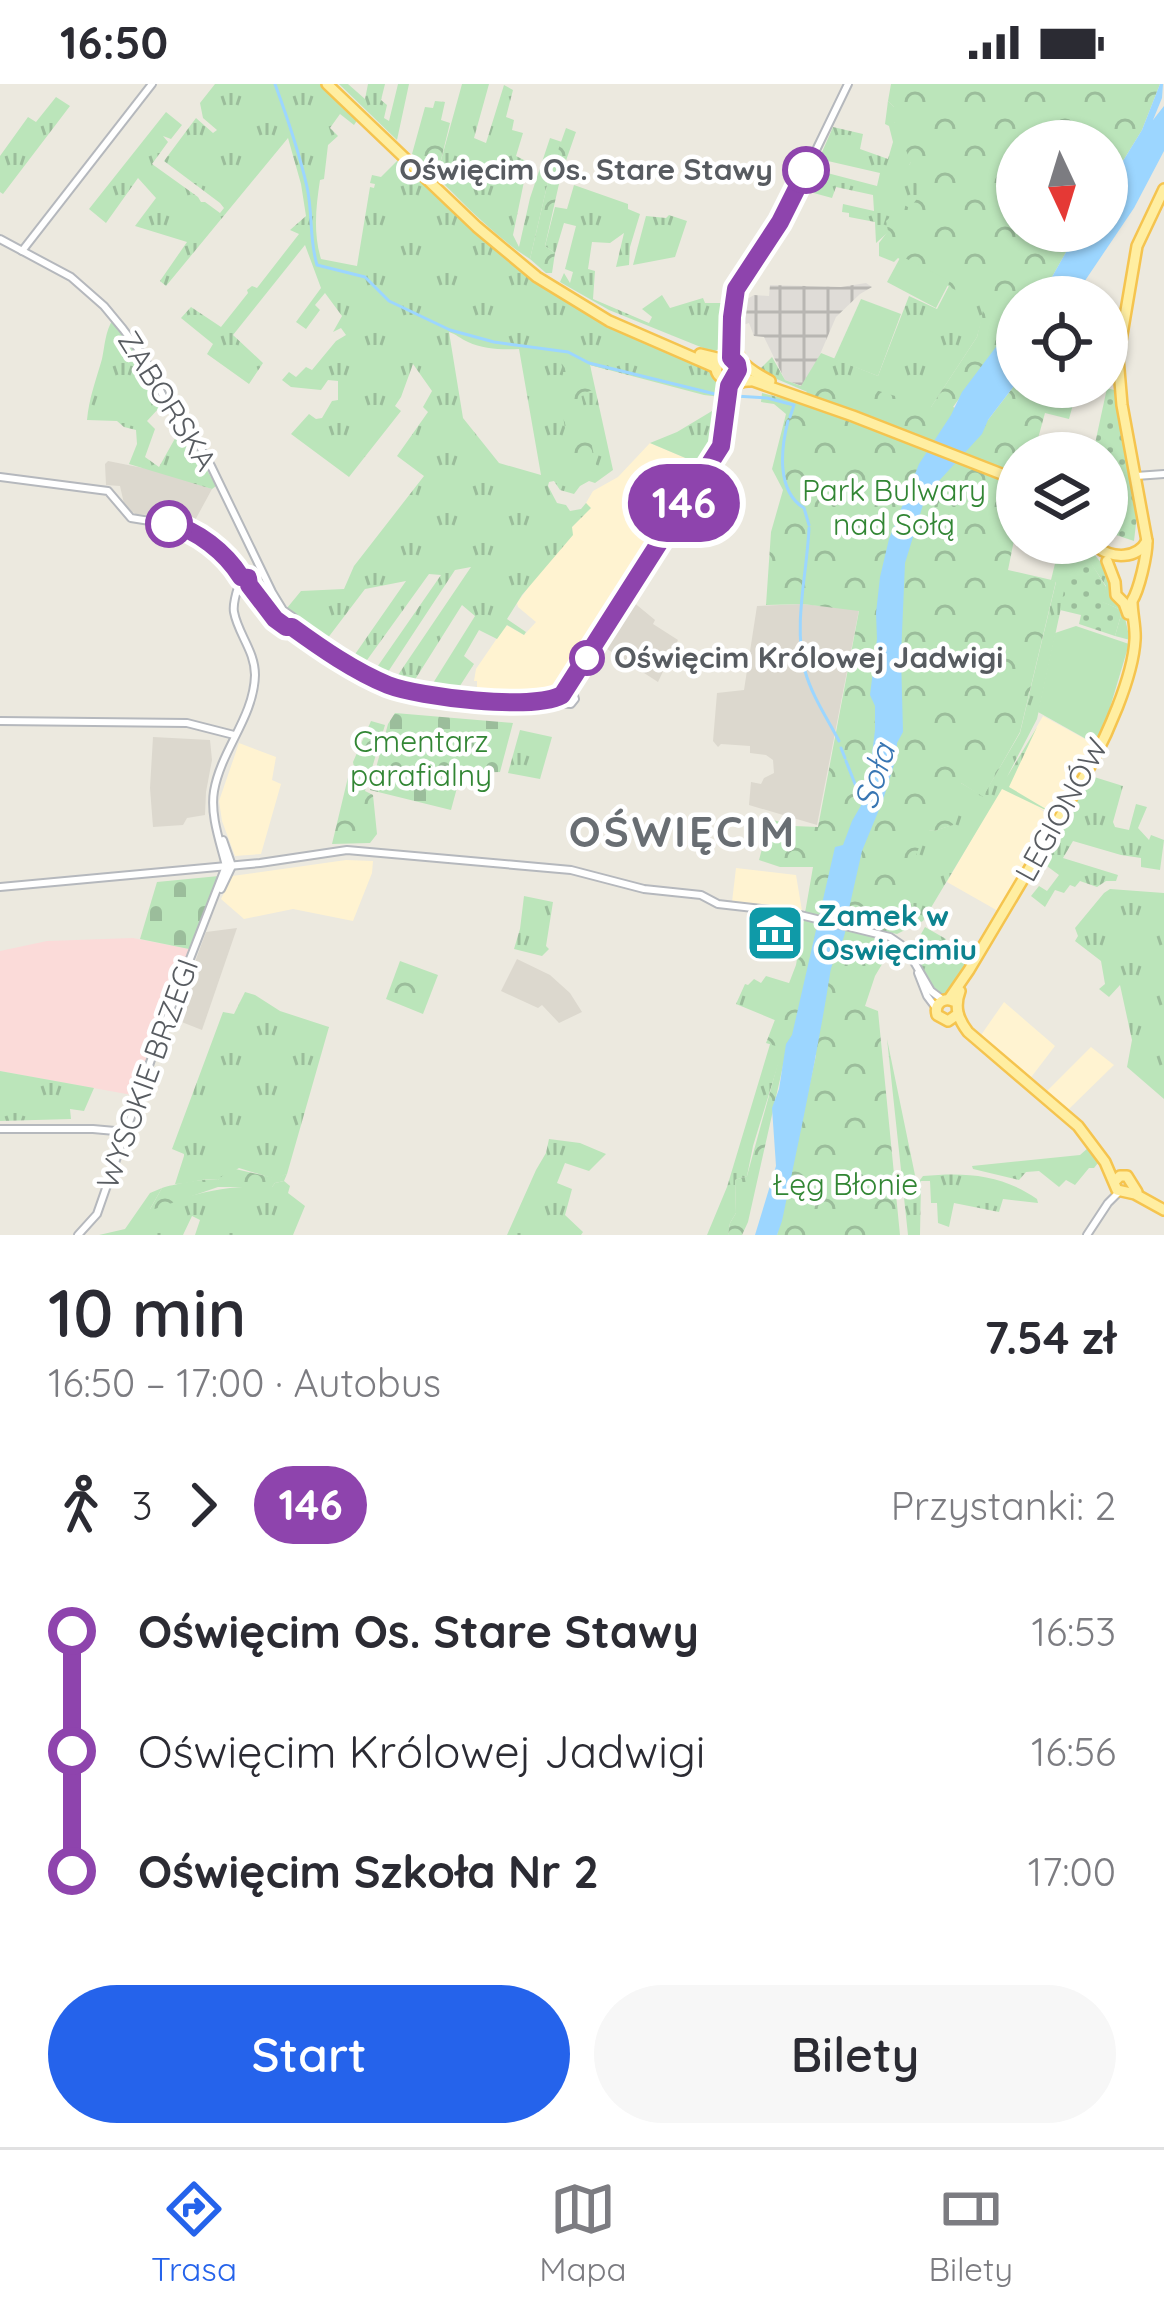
<!DOCTYPE html>
<html lang="pl">
<meta charset="utf-8">
<style>
:root{--surface:#fff;--page:#f7f7f7;--text:#2b2b33;--muted:#7c7c81;--line:#e1e1e2;--accent:#2563eb}
body{margin:0;font-family:Quicksand,sans-serif;background:var(--page);color:var(--text);height:100vh;display:flex;flex-direction:column;font-size:45px;white-space:nowrap}
*{box-sizing:border-box;margin:0}
p{font-size:39px;color:var(--muted)}
.icon{flex:none;width:66px;height:66px;fill:none;stroke:currentColor;stroke-width:2;stroke-linecap:round;stroke-linejoin:round}
.map{position:relative;height:1151px;overflow:hidden}
.drawer{display:flex;flex-direction:column;background:var(--surface);flex:1}
.drawer>*{flex:none}
.badge{padding:0 24px;border-radius:39px;font-size:42px;line-height:78px}
.needle{width:78px;rotate:176deg}
.tools{position:absolute;left:996px;top:36px;display:grid;gap:24px}
.tools a{display:grid;place-items:center;width:132px;height:132px;border-radius:50%;background:var(--surface);box-shadow:0 3px 9px #0004;font-size:60px}
.map>.badge{position:absolute;translate:-50% -50%;box-shadow:0 0 0 6px #fff}
.legs{display:flex;align-items:center;gap:18px;height:132px;padding:0 48px;font-size:39px}
.legs p{margin-inline-start:auto}
.overview{display:flex;align-items:center;justify-content:space-between;height:204px;padding:0 48px}
h1{font-size:66px;font-weight:600;line-height:90px}
.action{display:flex;gap:24px;margin-top:auto;padding:24px 48px}
.action a{flex:1;height:138px;border-radius:72px;background:var(--accent);color:#fff;font-size:48px;font-weight:600;line-height:138px;text-align:center}
.action a+a{background:var(--page);color:var(--text)}
ul{padding:0 48px;list-style:none}
li{display:flex;align-items:center;gap:42px;height:120px;font-size:45px}
li i{display:grid;place-items:center;width:18px;height:100%;margin:0 15px;background:currentColor}
li i::after{content:'';width:30px;height:30px;margin:-15px;border:9px solid;border-radius:50%;background:var(--surface)}
li p{margin-inline-start:auto}
li:first-child i{background:linear-gradient(#0000 50%,currentColor 0)}
li:last-child i{background:linear-gradient(currentColor 50%,#0000 0)}
.status{display:flex;justify-content:space-between;align-items:center;height:84px;padding:0 60px;background:var(--surface);direction:ltr}
.status svg{height:33px;fill:currentColor}
.menu{display:flex;justify-content:space-around;align-items:center;height:168px;border-top:3px solid var(--line);background:var(--surface);font-size:33px;color:var(--muted)}
.menu a{display:grid;justify-items:center;gap:6px}
.menu .active{color:var(--accent)}
.map>svg:first-child{display:block}
.commercial{fill:#fff3d1}
.industrial{fill:url(#industrial-grid)}
.education{fill:#dcd8ce}
.medical{fill:#fbdbd9}
.grass{fill:url(#grass-tufts);fill-rule:evenodd}
.forest{fill:url(#forest-crowns)}
.cemetery{fill:url(#cemetery-stones)}
.garden{fill:url(#garden-dots)}
.pitch{fill:#bbe5ba}
.water{fill:#9cd6ff}
.lines{fill:none;stroke-linecap:round;stroke-linejoin:round}
.stream{stroke:#9cd6ff;stroke-width:3}
.minor-casing{stroke:#b5b8bd;stroke-width:10}
.major-casing{stroke:#f5c44f;stroke-width:14}
.minor{stroke:#fff;stroke-width:6}
.major{stroke:#ffeea1;stroke-width:9}
.line-1-casing{stroke:#fff;stroke-width:27}
.line-1{stroke:#8e44ad;stroke-width:18}
.stop-1-dot{fill:#fff;stroke:#8e44ad;stroke-width:6}
.labels{text-anchor:middle;stroke-width:9;stroke-linejoin:round;paint-order:stroke}
.stop-label{font-size:30px;font-weight:bold;fill:#585c61;stroke:#fff;text-anchor:end}
.street-label{font-size:30px;fill:#585c61;stroke:#fff}
.park-label{font-size:30px;fill:#328634;stroke:#fff}
.culture-label{font-size:30px;font-weight:bold;fill:#0d838f;stroke:#fff;text-anchor:start}
.water-label{font-size:33px;font-style:italic;fill:#3876b3;stroke:#fff}
.district-label{font-size:42px;font-weight:bold;letter-spacing:3px;fill:#696e73;stroke:#fff}
</style>
<div class="status"><b>16:50</b><svg viewBox="0 0 49 12"><path d="M0 12V9h3v3zM5 12V6h3v6zM10 12V3h3v9zM15 12V0h3v12zM26 1h20v11H26zM47 4h2v5h-2z"/></svg></div>
<div class="map">
<svg width="1164" height="1151" viewBox="0 0 1164 1151">
<defs>
<pattern id="industrial-grid" width="8" height="8" patternUnits="userSpaceOnUse" patternTransform="scale(3)"><rect width="8" height="8" fill="#dfdcd7"/><path d="M0 4h8M4 0v8" fill="none" stroke="#b8b6b2"/></pattern>
<pattern id="grass-tufts" width="24" height="20" patternUnits="userSpaceOnUse" patternTransform="scale(3)"><rect width="24" height="20" fill="#bbe5ba"/><path d="M3 7l-1-3M5 7V3M7 7l1-3M15 17l-1-3M17 17v-4M19 17l1-3" fill="none" stroke="#9bbd9b"/></pattern>
<pattern id="forest-crowns" width="20" height="18" patternUnits="userSpaceOnUse" patternTransform="scale(3)"><rect width="20" height="18" fill="#bbe5ba"/><path d="M2 6a3 3 0 1 1 6 0M12 15a3 3 0 1 1 6 0" fill="none" stroke="#9bbd9b"/></pattern>
<pattern id="cemetery-stones" width="16" height="16" patternUnits="userSpaceOnUse" patternTransform="scale(3)"><rect width="16" height="16" fill="#bbe5ba"/><path d="M2 7V4a2 2 0 0 1 4 0v3zM10 15v-3a2 2 0 0 1 4 0v3z" fill="#9bbd9b"/></pattern>
<pattern id="garden-dots" width="8" height="8" patternUnits="userSpaceOnUse" patternTransform="scale(3)"><rect width="8" height="8" fill="#bbe5ba"/><path d="M2 2h.1M6 6h.1" fill="none" stroke="#9bbd9b" stroke-width="1.8" stroke-linecap="round"/></pattern>
</defs>
<rect width="100%" height="100%" fill="#ece9df"/>
<g class="commercial">
<polygon points="650,359 697,379 646,474 547,609 501,612 477,608 477,597 474,597 476,585 506,541 524,551 536,538 518,523 517,519 572,443 590,424 586,419 593,407 618,393"/>
<polygon points="1043,632 1096,661 1055,732 1037,723 1053,734 998,827 947,798"/>
<polygon points="239,659 276,673 272,696 281,700 261,770 235,772 222,737 219,717"/>
<polygon points="346,776 373,777 372,789 353,837 293,825 244,835 221,815 232,792"/>
<polygon points="736,784 796,791 802,827 732,818"/>
<polygon points="1004,918 1055,962 1029,996 979,954"/>
<polygon points="1091,963 1114,981 1068,1026 1046,1008"/>
</g>
<polygon class="industrial" points="866,199 872,203 860,210 836,233 818,275 802,302 785,296 764,253 754,252 749,239 743,241 740,219 754,211 769,212 770,201 841,203"/>
<g class="education">
<polygon points="108,377 163,388 212,405 193,440 179,434 136,430 125,424 120,402 106,401 105,380"/>
<polygon points="632,517 655,536 653,540 678,556 658,598 604,563"/>
<polygon points="803,520 859,526 817,741 749,721 751,698 761,700 764,694 774,689 773,676 766,671 750,669 750,662 721,660 718,663 713,657 717,609 744,606 757,522"/>
<polygon points="153,653 210,656 212,676 206,708 205,731 187,734 183,741 153,743 150,704"/>
<polygon points="237,844 202,946 174,935 206,848"/>
<polygon points="517,875 550,891 570,909 582,928 559,939 542,921 538,924 501,907"/>
</g>
<polygon class="medical" points="133,854 189,865 132,1011 0,987 0,867 47,857"/>
<g class="grass">
<path d="M215 0H321L358 35 354 41 340 30 330 44 338 52 328 61 324 95 320 96C316 123 313 148 321 175L357 182 370 103 374 104 375 100 370 99 372 91 381 93 397 77 405 80 469 142 546 205 636 255 706 280 720 303 721 313 704 311 590 281 613 386 595 399 589 397 580 402 574 410 560 406 554 397 549 398 548 402 557 419 566 421 570 427 581 425 586 419 591 424 572 443 573 451 522 511 507 535 526 548 524 551 507 541 497 555 479 546 464 572 474 580 456 608 430 604 475 532 462 521 411 602 387 596 389 590 398 591 471 483 455 486 384 594 373 589 441 491 429 490 362 583 351 576 406 497 365 505 324 559C307 550 301 536 287 524L301 507 344 505 354 482 424 392 397 372 428 328 423 323 432 307 413 280 401 313 395 322 401 327 349 393 291 350 309 330 316 335 322 334 332 317 338 316V297L328 296 321 306 291 303 282 296 289 288 296 293 306 283 312 286 336 257 346 251 341 244 333 248 342 232 325 209 315 221 320 226 306 245 296 238 321 204 305 161 233 251 263 279 249 300 207 270 213 260 181 234 191 223 221 243 248 209 247 206 252 202 257 204 299 150 290 146 306 132 301 100 288 54 166 202 160 197 187 158 135 142 156 114 138 94 106 139 89 125 166 28 182 41 171 55 163 52 168 58 152 80 198 113 201 118H205L220 129 224 124 220 119 164 77 196 34 213 49 217 46 203 34 200 19ZM449 248C456 250 461 255 468 258 483 265 502 266 519 265L541 391 499 379 463 334Z"/>
<polygon points="339,0 348,0 365,15 368,0 385,0 381,16 387,21 384,34 389,37 398,0 409,0 397,56"/>
<path d="M462 0H489L474 54 486 59 504 1 513 6 506 33 514 36 512 46 523 49 516 72 528 78 513 151 519 163 530 114 550 54 562 58 550 89 530 175C494 152 464 120 434 90L440 80Z"/>
<polygon points="56,13 70,22 3,110 0,108 0,72 28,33 36,38"/>
<polygon points="888,17 894,23 894,38 915,56 917,70 909,81 931,110 876,159 875,138 849,133 849,129 842,128 843,120 874,127 873,111 836,103 832,114 810,108 803,112 801,108 812,85 877,102 880,89 819,75 833,43 863,50 860,65 888,75 893,58 889,42 885,40"/>
<polygon points="574,101 628,120 628,125 640,130 630,163 629,181 616,183 624,149 610,159 592,158 588,185 595,187 593,215 649,239 652,233 642,225 662,211 670,224 703,214 705,219 725,219 723,263 713,268 609,226 560,198 564,189 570,199 573,188 565,185 576,142 564,139 555,169 545,162 555,123 567,125"/>
<polygon points="669,131 687,137 675,173 633,181 646,132 666,134"/>
<polygon points="951,198 986,220 977,253 920,340 878,338 758,287 772,273 785,296 801,302 821,269 878,292 909,212 937,225"/>
<path d="M113 235 137 266 158 310 168 323 159 324 147 337 155 345 145 373 159 383 182 342 216 402 212 405 129 380 137 360 136 346 124 343 117 337 87 336C89 314 96 296 102 275 105 261 105 248 113 235Z"/>
<polygon points="714,320 722,320 719,354 702,381 650,359 677,348 712,327"/>
<polygon points="1060,459 1085,459 1103,481 1106,481 1122,521 1130,556 1115,552 1121,531 1119,525 1102,518 1106,502 1090,478 1072,473 1037,635 1007,693 1037,643 1009,703 1056,731 1002,705 923,837 897,850 884,847 894,835 884,800 923,745 934,747 952,741 937,708 942,698 961,699 983,712 1020,649 1056,498 1051,496"/>
<polygon points="520,646 552,653 540,695 508,689"/>
<polygon points="1091,692 1123,702 1113,738 1115,743 1129,746 1136,720 1147,723 1138,744 1149,756 1151,751 1164,756 1160,786 1141,783 1141,774 1121,771 1073,757 1063,774 1118,791 1116,797 1106,797 1097,803 1080,797 1075,803 1070,801 1064,809 1055,806 1045,823 1031,812 1039,802 1047,807 1059,791 1040,777"/>
<polygon points="1110,805 1164,809 1164,1015 1127,983 1132,956 1120,901 1109,913 1099,905 1105,900 1101,877 1075,857 1078,852 1075,844 1104,809"/>
<polygon points="524,812 553,818 546,862 549,865 542,872 514,865 520,845"/>
<polygon points="925,843 946,855 940,869 966,879 951,904 952,907 942,913 933,907 912,866"/>
<polygon points="766,892 802,903 753,1062 747,1092 735,1096 736,1129 730,1139 728,1151 707,1151 727,1103 777,937 736,920 745,900 748,901 754,895 761,899"/>
<path d="M245 908 255 911 280 927 329 943 287 1090 275 1095 239 1084 218 1096C203 1093 191 1100 175 1100L184 1072V1070L172 1065 223 928 234 930Z"/>
<path d="M887 955 916 1096H920L923 1092C965 1088 1001 1090 1037 1115L1038 1119 1003 1115 999 1128 954 1119 949 1143 938 1139 937 1119H931L930 1097H921L920 1151H908Z"/>
<polygon points="0,987 94,1004 84,1027 70,1025 71,1035 0,1037"/>
<polygon points="549,1055 580,1059 606,1070 589,1087 565,1079 557,1099 572,1105 565,1131 583,1148 581,1151 507,1151 536,1086 546,1069"/>
<polygon points="1088,1064 1098,1079 1094,1084 1089,1084 1075,1101 1066,1096 1059,1103 1039,1087 1026,1088 1019,1096 973,1085 972,1082 1080,1071"/>
<path d="M284 1097 290 1102 288 1109 305 1122 293 1151H195L200 1136 192 1132 183 1151H99L125 1145 150 1109 162 1104 150 1125C163 1123 173 1116 186 1113 216 1105 241 1101 272 1103L275 1099Z"/>
</g>
<g class="forest">
<polygon points="891,0 1160,0 1142,46 1107,103 1107,57 1017,57 1017,147 1078,147 1048,200 1037,213 1017,213 1017,235 953,323 988,336 1017,298 1017,303 1062,303 1057,310 1043,311 1042,317 1053,322 1065,319 1072,305 1077,306 1069,335 1045,329 1034,369 1017,369 1017,391 1013,390 1015,379 1012,378 1008,407 1017,412 1017,441 1008,486 1056,497 1020,648 983,713 961,699 946,699 941,711 949,717 956,735 953,741 934,747 926,746 900,811 913,822 887,843 884,861 891,865 875,892 865,922 878,927 900,1151 777,1151 816,971 787,964 748,1138 742,1151 728,1151 730,1139 736,1129 735,1096 747,1092 782,964 766,959 796,881 813,783 780,783 759,776 770,735 794,742 818,743 859,527 803,520 766,521 771,448 783,406 772,385 786,330 774,320 761,318 762,309 801,319 817,288 931,323 977,253 984,222 898,174 894,178 879,172 879,159 888,147 886,137 904,121 910,124 919,112 917,100 900,79 902,74 909,81 911,78 894,38 894,23 888,17"/>
<polygon points="435,17 445,18 441,36 450,39 440,80 434,90 412,70 425,23 433,24"/>
<polygon points="566,44 576,48 561,91 545,162 555,169 552,189 546,189 530,175 550,89"/>
<polygon points="553,265 567,266 609,282 608,286 590,281 593,306 581,310 597,386 573,393 563,332 571,329 560,272 553,268"/>
<polygon points="371,637 385,641 365,707 373,711 377,750 370,759 332,760 350,685 354,683 353,678"/>
<polygon points="400,877 438,891 423,930 386,915"/>
<path d="M231 1084 275 1094 287 1090 284 1097 275 1099 272 1103H218L149 1127 162 1104C175 1100 206 1094 218 1096Z"/>
</g>
<g class="cemetery">
<polygon points="395,629 513,639 500,688 461,689 451,726 370,706 388,640"/>
<polygon points="219,792 189,865 140,855 157,798"/>
</g>
<g class="garden">
<polygon points="1107,304 1114,306 1137,431 1134,457 1107,448 1107,369 1093,369"/>
<polygon points="1071,472 1090,477 1106,503 1103,518 1119,525 1121,531 1115,552 1079,540 1081,531 1060,526"/>
</g>
<g class="pitch">
<polygon points="901,172 950,197 936,224 887,198"/>
<polygon points="861,215 901,230 878,292 834,275"/>
<polygon points="1076,542 1129,560 1106,637 1095,660 1038,628 1055,549"/>
</g>
<g class="water">
<polygon points="1160,0 1163,0 1162,14 1153,36 1164,22 1164,67 1134,124 1074,213 1037,213 1048,200 1078,147 1107,147 1107,103 1142,46"/>
<path d="M1017 235V298L988 336 982 350 926 411 905 479 901 572 903 648 897 659V671L883 716 862 767 846 838C847 857 833 871 830 890 817 973 799 1055 782 1137L777 1151H755L776 1082 772 1024 779 1005 786 960 792 951 835 763 843 761 852 737 867 711 875 646V622L870 611 877 555 876 529 880 493 889 455 919 380 951 331 962 308Z"/>
</g>
<g class="lines">
<g class="stream">
<path d="M275 0C286 30 300 72 307 103 313 130 309 155 317 181L365 193 389 217 450 246 494 258 568 268 589 279 719 311"/>
<polyline points="735,312 767,314 794,321 790,333"/>
<path d="M788 337C781 364 776 407 804 424L809 441"/>
<path d="M809 444C807 491 793 540 805 587 812 612 827 634 839 657"/>
<polyline points="841,664 845,674"/>
<polyline points="846,677 863,720"/>
</g>
<defs>
<g id="minor">
<polyline points="0,155 71,193 104,222 123,245 144,273 163,312 192,349 211,382 272,508 283,526 293,533 299,545"/>
<polyline points="22,167 152,0"/>
<polyline points="723,274 727,265 733,211 787,126 848,0"/>
<polyline points="1136,392 1164,390"/>
<polyline points="0,393 108,407 131,434 181,442 192,448 231,478 241,493 248,494 249,501 275,535 390,602 467,614 571,620 575,615 573,609"/>
<polyline points="546,617 566,607 721,362 732,294"/>
<polyline points="0,637 187,639 234,651"/>
<path d="M226 782C220 758 210 731 214 707 221 666 254 633 255 591 255 567 238 550 234 528 232 517 239 502 241 493"/>
<polyline points="0,803 260,779 347,766 571,786 644,805 701,811 718,820 788,828 890,853 906,864 931,907 943,916"/>
<polyline points="221,805 232,782 223,756"/>
<polyline points="918,889 927,912 936,924"/>
<polyline points="0,1045 93,1045 126,1048"/>
<polyline points="78,1151 97,1130 153,970 226,782"/>
<polyline points="1087,1151 1108,1119 1120,1107"/>
</g>
<g id="major">
<polyline points="327,0 477,143 537,193 609,237 717,284"/>
<path d="M732 246C737 277 742 282 770 297"/>
<polyline points="700,270 721,275"/>
<circle cx="727" cy="284" r="11"/>
<polyline points="736,291 853,332 1017,396"/>
<path d="M727 318C732 306 735 296 750 297"/>
<path d="M1097 463C1113 475 1137 475 1147 457"/>
<polyline points="1107,477 1115,498 1116,511 1124,519 1128,530"/>
<path d="M960 907C954 923 958 935 968 948L1078 1042 1105 1078 1117 1106 1135 1110 1164 1126"/>
<path d="M949 915 969 886 1088 686C1106 653 1133 594 1135 556 1136 543 1132 530 1132 517 1139 506 1147 472 1147 457L1122 321 1118 274 1137 162 1164 105"/>
<path d="M953 917C943 913 934 920 937 931L948 937 958 930"/>
<polyline points="1115,1097 1120,1092 1127,1092 1137,1108"/>
</g>
</defs>
<use href="#minor" class="minor-casing"/>
<use href="#major" class="major-casing"/>
<use href="#minor" class="minor"/>
<use href="#major" class="major"/>
</g>
<g class="lines">
<defs>
<path id="line-1" d="M169 440C197 445 226 469 241 493L248 494 249 501 275 535 286 543H292C321 564 354 587 388 601 419 613 533 627 562 611L721 362 729 302 738 286 737 280 731 274 732 233 736 205 780 138 806 86"/>
</defs>
<use href="#line-1" class="line-1-casing"/>
<use href="#line-1" class="line-1"/>
</g>
<defs>
<symbol id="museum-square" viewBox="-11 -11 22 22"><rect x="-9" y="-9" width="18" height="18" rx="4" fill="#0f9aa8" stroke="#fff"/><path d="M0-6L6-3V-2H-6V-3ZM-5-1h2V3h-2ZM-1-1h2V3h-2ZM3-1h2V3H3ZM-6 4H6V6H-6Z" fill="#fff"/></symbol>
</defs>
<g fill-rule="evenodd">
<use href="#museum-square" x="742" y="816" width="66" height="66"/>
</g>
<g class="stop-1-dot">
<circle cx="806" cy="86" r="21"/>
<circle cx="169" cy="440" r="21"/>
<circle cx="587" cy="574" r="15"/>
</g>
<g class="labels">
<g class="stop-label">
<text x="773" y="96">Oświęcim Os. Stare Stawy</text>
<text x="614" y="584" text-anchor="start">Oświęcim Królowej Jadwigi</text>
</g>
<g class="street-label">
<text transform="translate(167 317) rotate(58)" y="10">ZABORSKA</text>
<text transform="translate(1062 726) rotate(-61)" y="10">LEGIONÓW</text>
<text transform="translate(148 990) rotate(-70)" y="10">WYSOKIE BRZEGI</text>
</g>
<g class="park-label">
<text x="894" y="417">Park Bulwary<tspan x="894" dy="34">nad Sołą</tspan></text>
<text x="421" y="668">Cmentarz<tspan x="421" dy="34">parafialny</tspan></text>
<text x="845" y="1111">Łęg Błonie</text>
</g>
<g class="culture-label">
<text x="817" y="842">Zamek w<tspan x="817" dy="34">Oswięcimiu</tspan></text>
</g>
<g class="water-label">
<text transform="translate(874 692) rotate(-72)" y="12">Soła</text>
</g>
<g class="district-label">
<text x="683" y="763">OŚWIĘCIM</text>
</g>
</g>
</svg>
<div class="tools">
<a><svg class="needle" viewBox="-14 -14 28 28"><path d="M0-13l5 13h-10z" fill="#e53935"/><path d="M0 13l5-13h-10z" fill="#7c7c81"/></svg></a>
<a><svg class="icon" aria-label="locate" viewBox="0 0 24 24"><circle cx="12" cy="12" r="6"/><path d="M12 2v4M12 18v4M2 12h4M18 12h4"/></svg></a>
<a><svg class="icon" aria-label="layers" viewBox="0 0 24 24"><path d="M12 4l9 5-9 5-9-5zM3 14l9 5 9-5"/></svg></a>
</div>
<b class="badge" style="left:684px;top:419px;background:#8e44ad;color:#fff">146</b>
</div>
<section class="drawer">
<div class="overview"><div><h1>10 min</h1><p>16:50 – 17:00 · Autobus</p></div><b>7.54 zł</b></div>
<div class="legs"><svg class="icon" aria-label="walk" viewBox="0 0 24 24"><circle cx="13" cy="4" r="2"/><path d="M13 8l-2 6 4 7M11 14l-3 7M7 12l3-4h3l4 4"/></svg>3<svg class="icon" aria-label="forward" viewBox="0 0 24 24"><path d="M9 5l7 7-7 7"/></svg><b class="badge" style="background:#8e44ad;color:#fff">146</b><p>Przystanki: 2</p></div>
<ul>
<li><i style="color:#8e44ad"></i><b>Oświęcim Os. Stare Stawy</b><p>16:53</p></li>
<li><i style="color:#8e44ad"></i><span>Oświęcim Królowej Jadwigi</span><p>16:56</p></li>
<li><i style="color:#8e44ad"></i><b>Oświęcim Szkoła Nr 2</b><p>17:00</p></li>
</ul>
<div class="action"><a>Start</a><a>Bilety</a></div>
</section>
<nav class="menu">
<a class="active"><svg class="icon" aria-label="directions" viewBox="0 0 24 24"><path d="M12 3l9 9-9 9-9-9zM9 14v-3h6M13 9l2 2-2 2"/></svg>Trasa</a>
<a><svg class="icon" aria-label="map" viewBox="0 0 24 24"><path d="M3 6l6-2 6 2 6-2v14l-6 2-6-2-6 2zM9 4v14M15 6v14"/></svg>Mapa</a>
<a><svg class="icon" aria-label="tickets" viewBox="0 0 24 24"><path d="M3 7h18v10H3zM15 7v10"/></svg>Bilety</a>
</nav>
